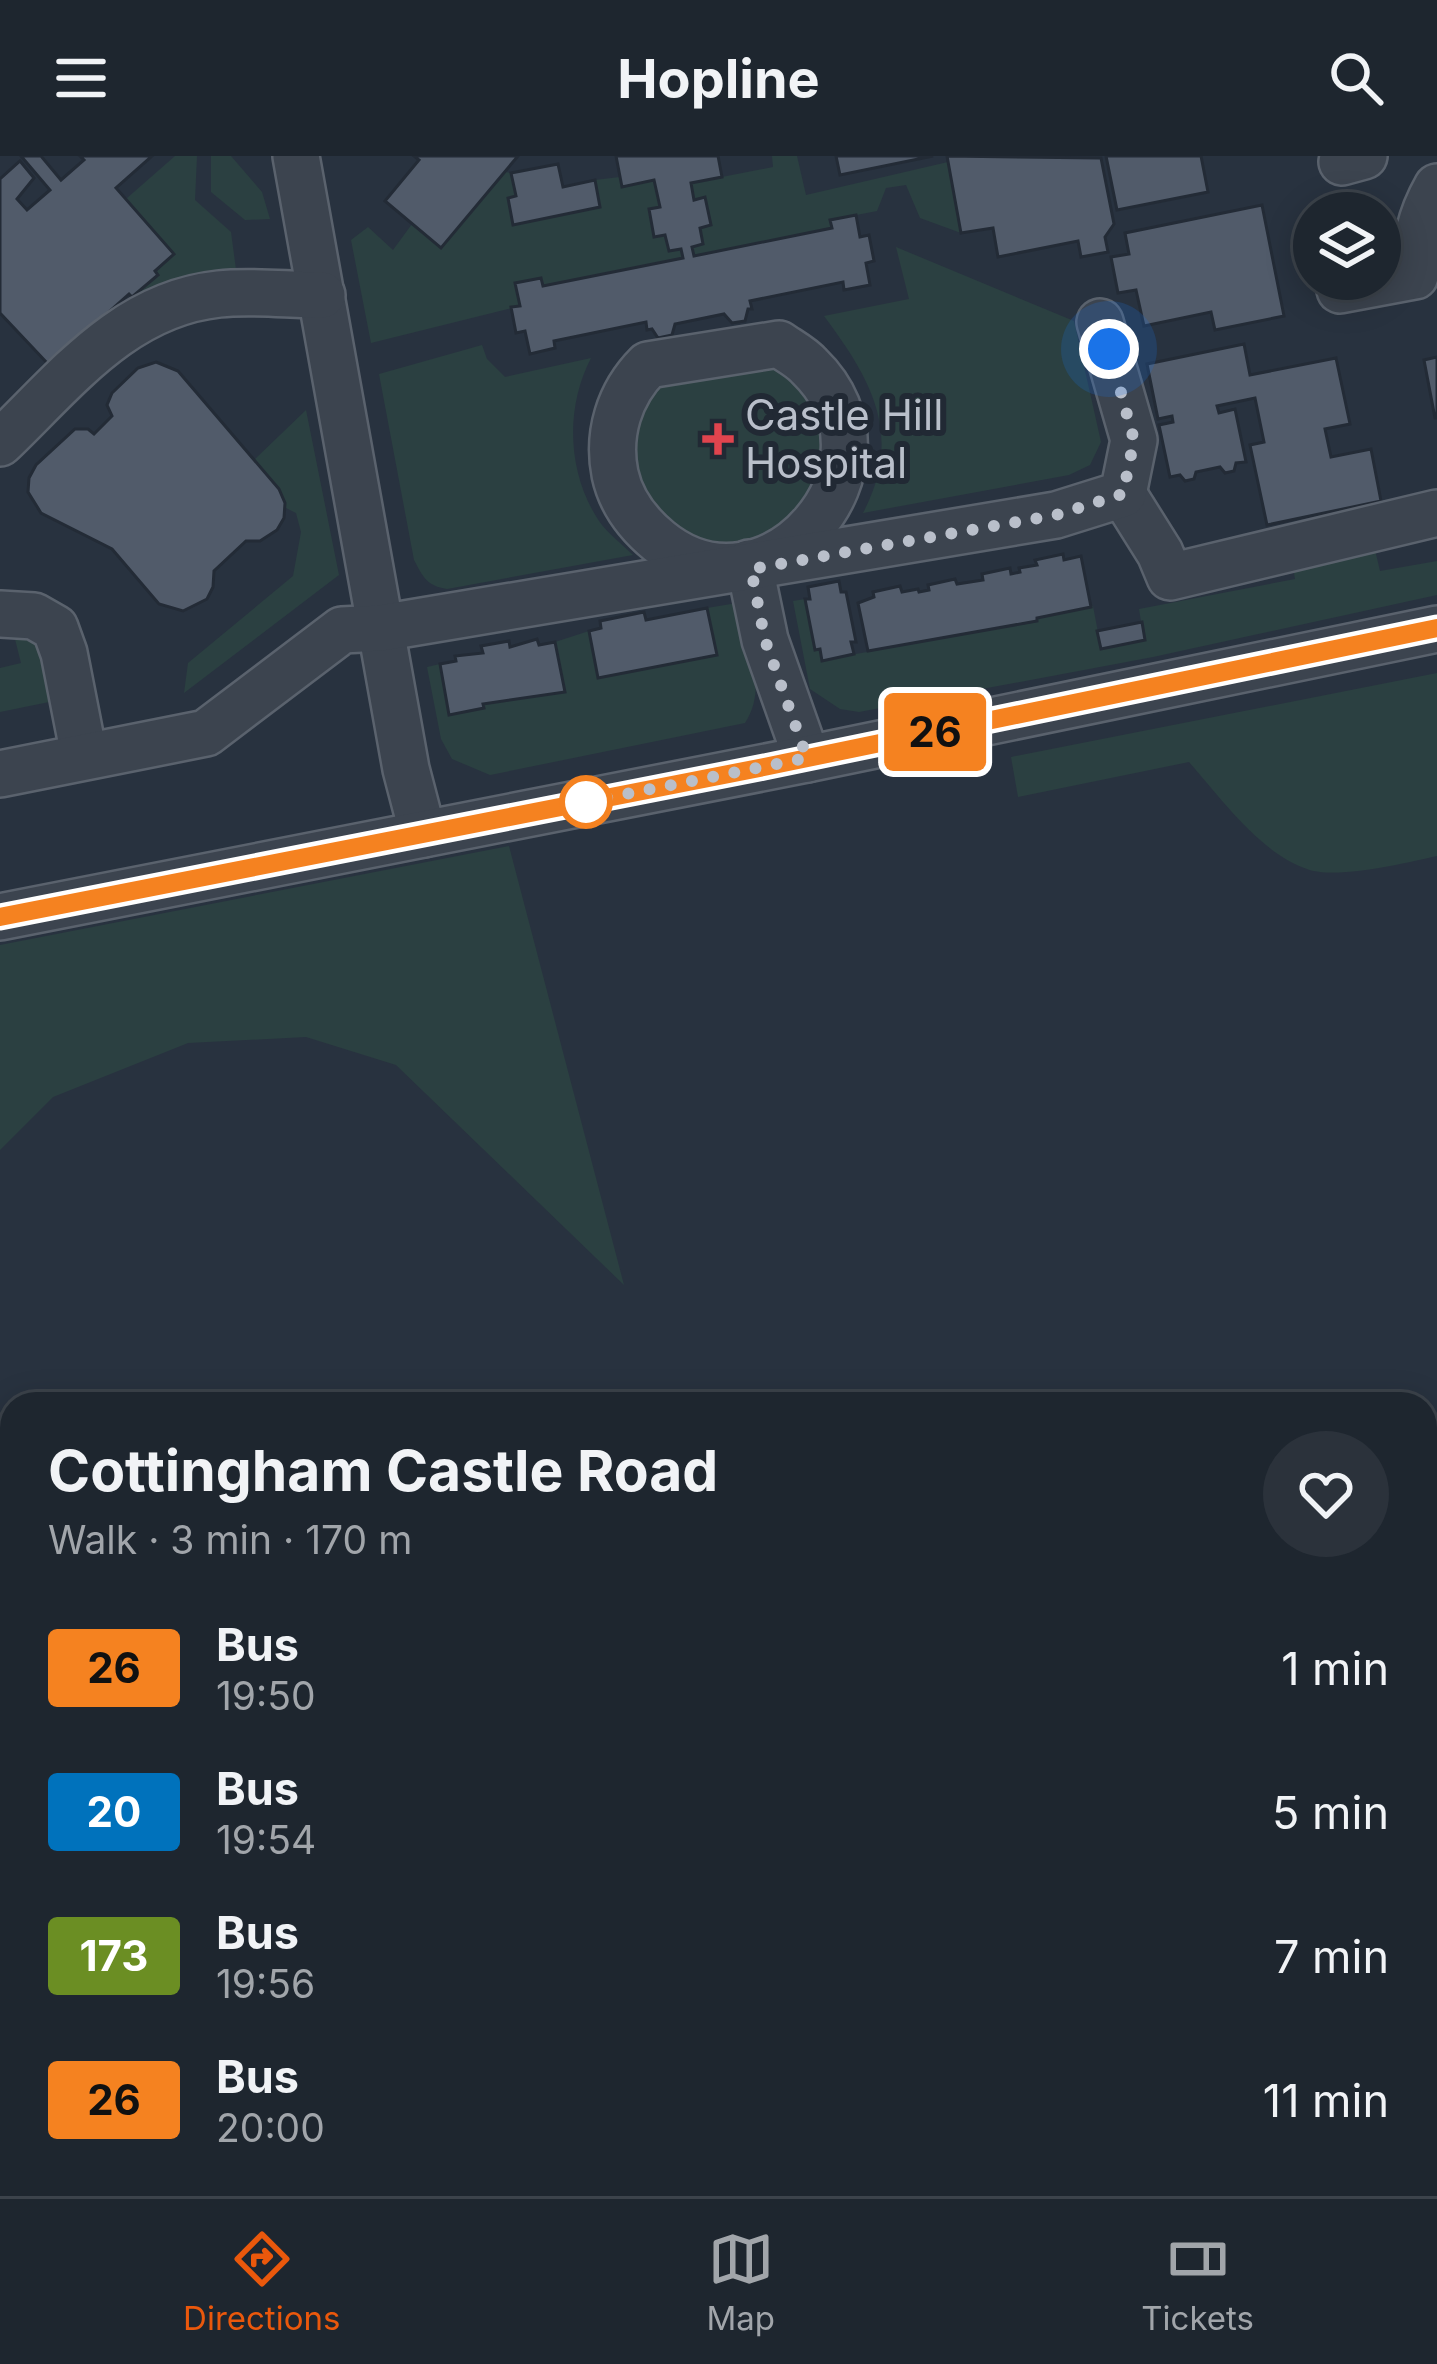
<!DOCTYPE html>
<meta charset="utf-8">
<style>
:root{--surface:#1e262f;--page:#2b323b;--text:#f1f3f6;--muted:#a1a5aa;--line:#3c434b;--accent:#ea580c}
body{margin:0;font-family:Inter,sans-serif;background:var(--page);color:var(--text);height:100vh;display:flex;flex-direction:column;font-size:45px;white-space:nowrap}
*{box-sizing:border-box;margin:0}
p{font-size:39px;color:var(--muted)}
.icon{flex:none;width:66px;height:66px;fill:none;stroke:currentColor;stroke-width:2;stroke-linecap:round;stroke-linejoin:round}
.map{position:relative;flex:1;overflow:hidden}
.details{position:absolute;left:0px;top:1236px;width:1437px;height:804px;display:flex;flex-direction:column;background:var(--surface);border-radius:36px 36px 0 0;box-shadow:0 6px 30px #0003,0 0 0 3px var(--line)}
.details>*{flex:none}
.badge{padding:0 24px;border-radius:9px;font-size:42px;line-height:78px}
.buttons{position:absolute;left:1293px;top:36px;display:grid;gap:24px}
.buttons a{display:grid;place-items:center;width:108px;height:108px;border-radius:50%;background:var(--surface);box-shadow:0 6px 30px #0003,0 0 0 3px var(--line);font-size:60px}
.you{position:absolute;width:60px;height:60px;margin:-30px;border:9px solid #fff;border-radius:50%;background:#1a73e8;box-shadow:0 0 0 18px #1a73e833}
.map>.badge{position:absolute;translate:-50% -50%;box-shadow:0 0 0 6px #fff}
.round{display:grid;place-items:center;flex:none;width:126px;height:126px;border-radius:63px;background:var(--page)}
.overview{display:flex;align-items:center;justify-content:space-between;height:204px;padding:0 48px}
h1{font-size:57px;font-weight:700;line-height:90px}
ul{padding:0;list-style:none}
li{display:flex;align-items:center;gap:36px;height:144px;padding:0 48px}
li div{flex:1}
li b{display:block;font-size:45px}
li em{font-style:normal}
li .badge{min-width:132px;font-weight:700;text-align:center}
header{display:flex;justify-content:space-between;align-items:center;height:156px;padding:0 48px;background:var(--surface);font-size:54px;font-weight:700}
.menu{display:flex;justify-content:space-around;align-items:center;height:168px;border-top:3px solid var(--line);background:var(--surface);font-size:33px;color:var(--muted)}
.menu a{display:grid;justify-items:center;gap:6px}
.menu .selected{color:var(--accent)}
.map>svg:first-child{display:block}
.green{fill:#2b4041}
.building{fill:#515b6a;stroke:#232b36;stroke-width:3}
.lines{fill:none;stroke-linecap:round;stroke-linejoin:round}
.minor-casing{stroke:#5a626d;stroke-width:50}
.minor{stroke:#3c444f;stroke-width:45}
.line-casing{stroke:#fff;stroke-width:27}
.line{stroke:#f58220;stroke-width:18}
.walk{stroke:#b9bfca;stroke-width:12;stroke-dasharray:0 21.6}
.health-dot{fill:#e0444e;stroke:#212934;stroke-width:4.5}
.stop-dot{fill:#fff;stroke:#f58220;stroke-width:6}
.labels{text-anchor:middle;stroke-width:12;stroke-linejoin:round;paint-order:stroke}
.poi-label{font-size:42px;fill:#b9bfca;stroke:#212934;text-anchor:start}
</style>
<header><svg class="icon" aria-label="menu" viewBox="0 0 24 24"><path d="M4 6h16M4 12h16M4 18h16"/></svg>Hopline<svg class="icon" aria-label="search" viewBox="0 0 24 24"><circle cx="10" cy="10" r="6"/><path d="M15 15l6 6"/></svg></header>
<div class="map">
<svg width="1437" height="2040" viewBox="0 0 1437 2040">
<rect width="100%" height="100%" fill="#28323f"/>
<g class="green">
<polygon points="175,0 197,0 195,44 231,76 237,121 188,134 132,141 174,98 126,43"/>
<polygon points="211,0 231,0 262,36 270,63 245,64 211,36"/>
<polygon points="772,0 797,0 806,39 948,6 961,77 920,62 906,29 886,32 877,55 831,64 832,72 694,100 692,91 703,88 700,72 711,69 705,42 694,44 691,27 773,11"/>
<polygon points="505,16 511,17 516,40 508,43 513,68 595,24 620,21 623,31 654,24 660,51 649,53 654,80 665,79 669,95 681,93 683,102 543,130 516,128 520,150 371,187 351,84 368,71 393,94 412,68 441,92"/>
<path d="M896 91 1074 165 1101 286 1090 309 1069 319 863 357C904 279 871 223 824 160L909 143Z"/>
<polygon points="779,188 844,309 749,407 640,369 617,256 637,220"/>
<path d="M482 189 487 203 505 221 591 202C565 252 567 317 599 365 608 378 622 388 633 399L447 433C427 430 423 421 414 404L379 218Z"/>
<polygon points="306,254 339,419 184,537 188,507 293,420 301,376 296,357 286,352 279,333 254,304"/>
<polygon points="1372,381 1380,415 1437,405 1437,439 1153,501 859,556 840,553 810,533 793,445 805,443 822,504 1037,466 1037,462 1093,450 1101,492 1144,484 1139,453 1295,423 1291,400"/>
<path d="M737 447C747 485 769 531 745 567L490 619 452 603 441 583 427 511 440 508 450 559 483 552V548L564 536 555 486 589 475 598 521 717 498 707 452Z"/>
<polygon points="13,475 38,482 54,545 0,556 0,512 21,507"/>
<path d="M1437 517V700C1406 707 1336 724 1307 713 1261 698 1220 641 1189 606L1018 641 1011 601Z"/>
<polygon points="509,690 624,1129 396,909 306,881 188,887 53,941 0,994 0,789"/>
<polygon points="12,1482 12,1766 0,1729 0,1485"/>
<polygon points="97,2028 883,2028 887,2040 101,2040"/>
</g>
<g class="building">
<polygon points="21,0 41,0 61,24 84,4 80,0 152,0 116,32 174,98 155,115 158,119 132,141 129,138 49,209 0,157 0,23 20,5 34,22 17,43 27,54 50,34"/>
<polygon points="414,0 518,0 441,92 385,45 419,4"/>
<polygon points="616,0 718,0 722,21 691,27 694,44 705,41 711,69 700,72 703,88 692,91 694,100 832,72 830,64 856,59 860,81 869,79 874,105 866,107 870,129 844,134 843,126 750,145 752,153 748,153 745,165 732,167 724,158 675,168 672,179 658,182 652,173 647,174 646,166 554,185 555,192 530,198 525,175 516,177 511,151 520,150 515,127 541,122 543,130 683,102 681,93 669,95 665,79 654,81 649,53 660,51 654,24 622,31"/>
<polygon points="836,0 933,0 840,19"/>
<polygon points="947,0 1101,2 1114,68 1105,81 1108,96 1081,101 1078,85 998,101 993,72 961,77"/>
<polygon points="1106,0 1201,0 1208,36 1117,54"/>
<polygon points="558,8 563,31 595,24 600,51 513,69 508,42 516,40 511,17"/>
<polygon points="1262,49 1284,160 1215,174 1211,156 1144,170 1136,134 1118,137 1111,101 1129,98 1125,77"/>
<polygon points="1244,188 1250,219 1336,202 1350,268 1325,273 1331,301 1371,293 1381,345 1267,369 1250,289 1264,286 1255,242 1217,250 1219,257 1235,253 1246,306 1236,307 1234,315 1225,317 1220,311 1196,316 1194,323 1185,325 1180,319 1170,321 1159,269 1173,266 1172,260 1158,263 1147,208"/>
<polygon points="1437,201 1437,262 1435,262 1424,204"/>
<polygon points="156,206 178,215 279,333 285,347 284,362 277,374 260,385 246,385 214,415 213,431 207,443 183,455 159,448 112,393 41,357 28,336 29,322 36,309 75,273 88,273 94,278 112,260 107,249 112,237 138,212"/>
<polygon points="1063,398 1064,404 1081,400 1091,451 1037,462 1037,465 868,495 858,447 874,441 873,436 900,430 902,436 918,433 919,436 929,434 928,429 955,423 957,428 983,424 982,418 1010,412 1011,418 1020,416 1019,412 1037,409 1035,404"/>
<polygon points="839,425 841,436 846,436 856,486 851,486 854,498 822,505 820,493 815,494 805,443 810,443 808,431"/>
<polygon points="707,452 717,499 598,522 589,475 601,472 600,465 644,456 646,464"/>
<polygon points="1142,466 1145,484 1101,493 1097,475"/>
<polygon points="537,483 539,489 555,486 565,536 483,548 484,552 449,559 440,508 456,505 455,500 483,497 481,490 509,485 510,491"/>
</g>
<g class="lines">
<defs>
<g id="minor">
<polyline points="296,0 406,613 423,678"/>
<polyline points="1342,6 1364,0"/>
<path d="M1340 134 1415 120C1415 86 1420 61 1437 31"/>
<path d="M779 188C789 195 801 201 809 210 912 309 768 474 659 385 637 367 621 346 615 318 607 278 619 238 648 209Z"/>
<path d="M0 287C65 225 123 148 219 138 252 134 288 139 322 139"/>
<polyline points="1123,338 1160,397 1170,421 1437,357"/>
<polyline points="749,407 765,484 807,603"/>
<polyline points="0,458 34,460 55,472 64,497 84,599"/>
<polyline points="0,618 206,577 342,474 381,472 1056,359 1123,338 1134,284 1100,166"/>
<polyline points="0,761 807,603 1437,473"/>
</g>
</defs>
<use href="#minor" class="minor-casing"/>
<use href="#minor" class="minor"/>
</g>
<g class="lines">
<defs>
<polyline id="line" points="0,761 764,611 1437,472"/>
</defs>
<use href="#line" class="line-casing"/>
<use href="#line" class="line"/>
<polyline class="walk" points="586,646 807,602 765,484 751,413 1056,359 1123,338 1134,284 1109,193"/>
</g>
<path class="health-dot" d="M712 265h12v12h12v12h-12v12h-12v-12h-12v-12h12z"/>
<circle class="stop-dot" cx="586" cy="646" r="24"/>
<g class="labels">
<g class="poi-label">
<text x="745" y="274">Castle Hill<tspan x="745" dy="48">Hospital</tspan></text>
</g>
</g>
</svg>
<div class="buttons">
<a><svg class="icon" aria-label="layers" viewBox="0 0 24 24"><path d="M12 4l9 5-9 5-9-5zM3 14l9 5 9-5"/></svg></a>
</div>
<div class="you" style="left:1109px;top:193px"></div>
<b class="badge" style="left:935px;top:576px;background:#f58220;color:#111">26</b>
<section class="details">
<div class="overview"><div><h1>Cottingham Castle Road</h1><p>Walk · 3 min · 170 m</p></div><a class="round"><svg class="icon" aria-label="heart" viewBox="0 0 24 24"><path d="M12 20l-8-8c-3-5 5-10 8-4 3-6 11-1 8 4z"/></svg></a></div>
<ul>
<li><span class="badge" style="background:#f58220;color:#111">26</span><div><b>Bus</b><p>19:50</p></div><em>1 min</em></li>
<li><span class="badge" style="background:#0072bc;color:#fff">20</span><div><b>Bus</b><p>19:54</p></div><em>5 min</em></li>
<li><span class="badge" style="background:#6b8e23;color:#fff">173</span><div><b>Bus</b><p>19:56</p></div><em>7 min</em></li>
<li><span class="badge" style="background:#f58220;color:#111">26</span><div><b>Bus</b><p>20:00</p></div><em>11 min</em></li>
</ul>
</section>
</div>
<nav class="menu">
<a class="selected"><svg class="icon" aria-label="directions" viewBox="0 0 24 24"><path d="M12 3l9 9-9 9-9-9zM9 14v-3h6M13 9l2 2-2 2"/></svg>Directions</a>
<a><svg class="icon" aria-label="map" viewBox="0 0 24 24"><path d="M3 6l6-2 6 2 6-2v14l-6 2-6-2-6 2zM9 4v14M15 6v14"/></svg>Map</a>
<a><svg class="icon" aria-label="tickets" viewBox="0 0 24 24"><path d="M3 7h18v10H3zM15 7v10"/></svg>Tickets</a>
</nav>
